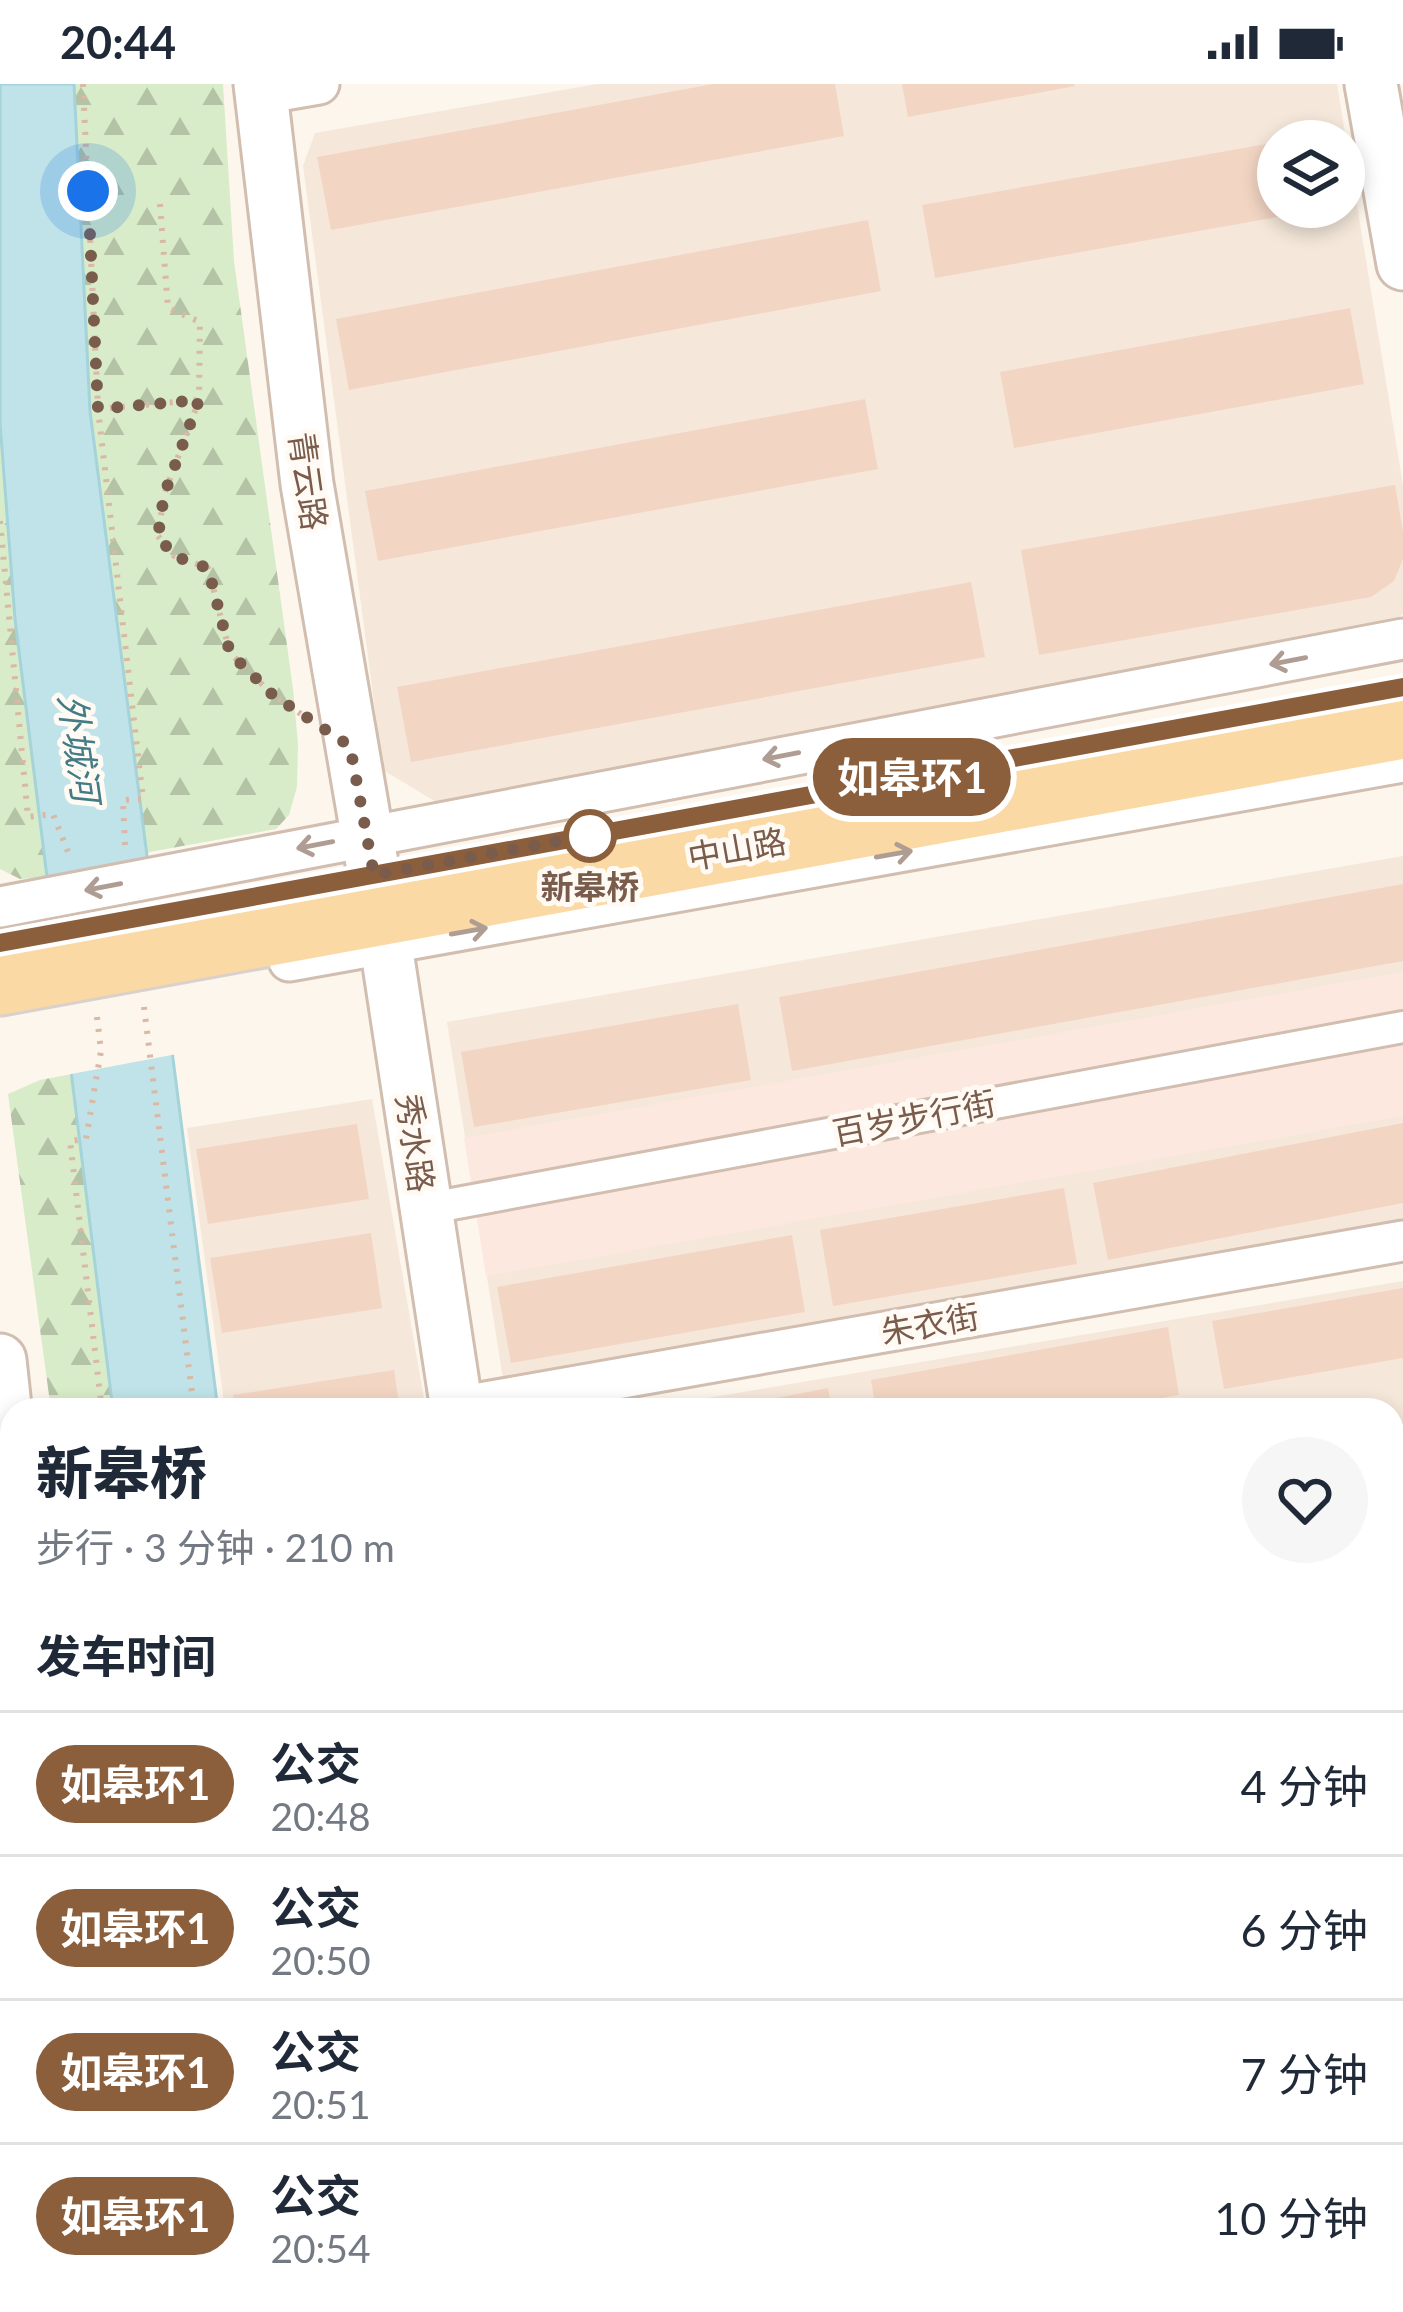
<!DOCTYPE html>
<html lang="zh">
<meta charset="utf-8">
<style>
:root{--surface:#fff;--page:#f6f6f7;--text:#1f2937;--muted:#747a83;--line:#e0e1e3}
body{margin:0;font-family:Lato,"Noto Sans SC",sans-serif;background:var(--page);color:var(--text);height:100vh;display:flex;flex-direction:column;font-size:45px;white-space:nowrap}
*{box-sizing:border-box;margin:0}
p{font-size:39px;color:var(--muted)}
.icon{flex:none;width:66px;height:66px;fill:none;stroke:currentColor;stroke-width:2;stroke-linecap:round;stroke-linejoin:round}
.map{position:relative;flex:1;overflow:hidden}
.sheet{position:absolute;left:0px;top:1314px;width:1404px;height:915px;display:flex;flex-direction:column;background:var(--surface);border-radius:36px 36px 0 0;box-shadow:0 6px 18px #0003}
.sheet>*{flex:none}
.badge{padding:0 24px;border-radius:39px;font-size:42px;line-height:78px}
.buttons{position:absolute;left:1257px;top:36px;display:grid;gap:24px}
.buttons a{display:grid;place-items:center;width:108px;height:108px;border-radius:50%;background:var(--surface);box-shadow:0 6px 18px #0003;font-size:60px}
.you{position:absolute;width:60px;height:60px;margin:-30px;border:9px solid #fff;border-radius:50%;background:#1a73e8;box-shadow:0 0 0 18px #1a73e833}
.map>.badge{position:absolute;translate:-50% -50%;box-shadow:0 0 0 6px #fff}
h2{padding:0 36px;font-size:45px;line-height:108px}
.round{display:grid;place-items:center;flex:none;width:126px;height:126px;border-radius:63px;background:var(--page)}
.summary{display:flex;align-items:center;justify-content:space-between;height:204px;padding:0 36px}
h1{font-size:57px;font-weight:800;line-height:90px}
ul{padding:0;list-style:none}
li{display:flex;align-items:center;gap:36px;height:144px;padding:0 36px;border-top:3px solid var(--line)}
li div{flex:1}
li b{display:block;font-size:45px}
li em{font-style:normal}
li .badge{min-width:132px;font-weight:700;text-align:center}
.status{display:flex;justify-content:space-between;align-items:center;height:84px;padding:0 60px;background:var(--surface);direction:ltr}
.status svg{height:33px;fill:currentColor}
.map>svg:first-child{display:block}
.residential{fill:#f5e8da;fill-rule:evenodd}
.commercial{fill:#fde8e0}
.forest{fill:url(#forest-firs)}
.water{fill:#bfe3e8;stroke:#a5d3da;stroke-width:3}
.pier{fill:#fdf6ec}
.building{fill:#f3d5c3}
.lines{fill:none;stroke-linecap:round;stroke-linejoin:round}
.pedestrian-casing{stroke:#d1beb0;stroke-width:36}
.minor-casing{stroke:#d1beb0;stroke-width:45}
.tertiary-casing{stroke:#d1beb0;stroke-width:57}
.primary-casing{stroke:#dad1cd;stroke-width:69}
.path{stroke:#d9b8a5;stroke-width:6;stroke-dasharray:3 9;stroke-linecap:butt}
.pedestrian{stroke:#fff;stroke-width:30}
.minor{stroke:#fff;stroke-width:39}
.tertiary{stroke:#fff;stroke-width:51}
.primary{stroke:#fbd9a5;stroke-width:63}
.oneway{stroke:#af9d94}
.line-casing{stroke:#fff;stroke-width:27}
.line{stroke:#8b5e3c;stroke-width:18}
.walk{stroke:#7a5c4d;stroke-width:12;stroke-dasharray:0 21.6}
.stop-dot{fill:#fff;stroke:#8b5e3c;stroke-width:6}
.labels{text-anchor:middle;stroke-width:10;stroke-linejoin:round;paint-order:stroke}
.street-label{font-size:33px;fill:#7a5c4d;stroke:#fffaf3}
.stop-label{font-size:33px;font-weight:bold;fill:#7a5c4d;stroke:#fffaf3}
.water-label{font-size:36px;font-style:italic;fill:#437c86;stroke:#fffaf3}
</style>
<div class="status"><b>20:44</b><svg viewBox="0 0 49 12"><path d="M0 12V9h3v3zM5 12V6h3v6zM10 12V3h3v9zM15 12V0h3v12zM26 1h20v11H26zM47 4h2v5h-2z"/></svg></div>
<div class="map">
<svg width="1403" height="2228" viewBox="0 0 1403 2228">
<defs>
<pattern id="forest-firs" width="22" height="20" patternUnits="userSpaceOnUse" patternTransform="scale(3)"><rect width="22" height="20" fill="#d8ecc9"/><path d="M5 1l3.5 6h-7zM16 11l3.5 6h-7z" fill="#b4c2a5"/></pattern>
</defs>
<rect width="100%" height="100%" fill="#fdf6ec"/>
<g class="residential">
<path d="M597 0H1337L1403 401V530L1396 536 438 719 383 686 303 82 315 49ZM1278 57H1344V123H1278Z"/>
<polygon points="1403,772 1403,1135 503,1295 447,938"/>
<polygon points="372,1015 426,1326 225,1326 187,1044"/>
<polygon points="1403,1197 1403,2228 890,2228 888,2217 1392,2217 1392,1326 636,1326"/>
<polygon points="0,1505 12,1585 12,1961 0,1962"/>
<polygon points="12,2100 12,2217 133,2217 135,2228 0,2228 0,2102"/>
</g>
<polygon class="commercial" points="1403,888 1403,1032 486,1192 464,1054"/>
<g class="forest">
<polygon points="74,0 223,0 234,177 293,605 298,660 297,703 289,731 276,745 144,769 90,327"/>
<polygon points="0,339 15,535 46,793 20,795 0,785"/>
<polygon points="72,990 113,1326 51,1326 8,1010 40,996"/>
<polygon points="384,2217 586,2217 589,2228 389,2228"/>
</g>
<polygon class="water" points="0,0 74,0 90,327 218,1326 113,1326 15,535 0,339"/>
<polygon class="pier" points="151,774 177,970 66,991 41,796"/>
<g class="building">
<polygon points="713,0 835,0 844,52 331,146 317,73"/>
<polygon points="902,0 1074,0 1075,2 908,33"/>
<polygon points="1278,58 1278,123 1322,125 935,194 922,121"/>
<polygon points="868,136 881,207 349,306 336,235"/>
<polygon points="1350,224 1364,300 1014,364 1000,288"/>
<polygon points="865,315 878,385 378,477 365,407"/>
<polygon points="1395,401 1403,448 1403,475 1394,497 1371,513 1039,571 1021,466"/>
<polygon points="971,498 985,573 411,678 397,603"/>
<polygon points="1403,800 1403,877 792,987 779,913"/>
<polygon points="738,920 751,996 474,1043 461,968"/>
<polygon points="1403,1039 1403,1119 1108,1176 1093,1099"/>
<polygon points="357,1040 369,1115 208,1140 196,1065"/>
<polygon points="1064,1104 1077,1180 833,1222 820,1146"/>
<polygon points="371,1149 382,1224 222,1249 210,1174"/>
<polygon points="792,1151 805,1228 511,1279 497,1203"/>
<polygon points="1403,1204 1403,1274 1224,1305 1212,1237"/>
<polygon points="1168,1243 1179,1311 1093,1326 876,1326 871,1296"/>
<polygon points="394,1286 400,1326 236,1326 233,1311"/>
<polygon points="828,1304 832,1326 724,1326 724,1324"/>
<polygon points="1403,1363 1403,1436 1392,1438 1392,1364"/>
<polygon points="1403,1529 1403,1601 1392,1602 1392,1531"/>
<polygon points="12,1715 12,1777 0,1780 0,1717"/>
<polygon points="12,1854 12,1914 0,1916 0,1856"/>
<polygon points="1403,2091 1403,2158 1392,2159 1392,2092"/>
<polygon points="12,2126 12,2201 0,2204 0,2128"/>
<polygon points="680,2217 858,2217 860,2228 682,2228"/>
</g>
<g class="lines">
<defs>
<polyline id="pedestrian" points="425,1125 1403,943"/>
<g id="minor">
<polyline points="261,10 319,0"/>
<polyline points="0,823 1403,555"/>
<polyline points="289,877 1403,678"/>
<polyline points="457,1323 1403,1157"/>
<polyline points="0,1437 12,1434"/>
<polyline points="1392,1885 1403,1873"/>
<polyline points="1310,2217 1314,2228"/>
</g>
<g id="tertiary">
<polyline points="260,0 307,400 386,861 457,1326"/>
<polyline points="1371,0 1403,180"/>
<polyline points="0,1276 12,1388"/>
<polyline points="162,2217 165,2228"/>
<polyline points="611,2217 613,2228"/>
</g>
<polyline id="primary" points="0,899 1403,643"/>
</defs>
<use href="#pedestrian" class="pedestrian-casing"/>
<use href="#minor" class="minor-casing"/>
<use href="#tertiary" class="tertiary-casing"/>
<use href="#primary" class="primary-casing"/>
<g class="path">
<polyline points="83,0 98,325 143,715 123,716 125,761"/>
<polyline points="160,120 168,224 200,238 199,316 164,411 158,452 174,472 208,484 230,569 273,611 301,630"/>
<polyline points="98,325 199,316"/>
<polyline points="0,437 28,733 53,730 70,773"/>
<polyline points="144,923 194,1326"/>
<polyline points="97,933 101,967 86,1055 70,1057 102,1326"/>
<polyline points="248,2217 253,2228"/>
<polyline points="390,2217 395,2228"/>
</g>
<use href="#pedestrian" class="pedestrian"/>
<use href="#minor" class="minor"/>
<use href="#tertiary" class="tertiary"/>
<use href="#primary" class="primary"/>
</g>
<defs><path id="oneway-shaft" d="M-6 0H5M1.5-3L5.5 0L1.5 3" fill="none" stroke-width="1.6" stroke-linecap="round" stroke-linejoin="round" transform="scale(3)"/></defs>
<g class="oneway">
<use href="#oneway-shaft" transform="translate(1288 577) rotate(169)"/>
<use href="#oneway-shaft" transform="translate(781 672) rotate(169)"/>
<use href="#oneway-shaft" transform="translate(315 761) rotate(169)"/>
<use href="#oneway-shaft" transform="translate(894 770) rotate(-10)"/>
<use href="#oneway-shaft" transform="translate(103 803) rotate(169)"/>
<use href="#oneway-shaft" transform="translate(469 847) rotate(-10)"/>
</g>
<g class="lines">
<defs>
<polyline id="line" points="0,859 1403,603"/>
</defs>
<use href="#line" class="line-casing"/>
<use href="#line" class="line"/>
<polyline class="walk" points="88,107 98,325 199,316 164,411 158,452 174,472 208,484 230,569 273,611 350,662 374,791 608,748 590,752"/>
</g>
<circle class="stop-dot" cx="590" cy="752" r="24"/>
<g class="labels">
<g class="street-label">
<text transform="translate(308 397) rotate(82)" y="12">青云路</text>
<text transform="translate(737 765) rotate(-10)" y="12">中山路</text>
<text transform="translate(914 1034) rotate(-11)" y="12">百岁步行街</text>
<text transform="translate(415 1059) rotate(82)" y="12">秀水路</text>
<text transform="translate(930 1240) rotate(-10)" y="12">朱衣街</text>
</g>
<g class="stop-label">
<text x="590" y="815">新皋桥</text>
</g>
<g class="water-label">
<text transform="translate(79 664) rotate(82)" y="13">外城河</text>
</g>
</g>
</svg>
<div class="buttons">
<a><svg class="icon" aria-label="layers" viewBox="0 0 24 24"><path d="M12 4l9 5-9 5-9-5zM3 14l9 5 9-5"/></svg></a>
</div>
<div class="you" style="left:88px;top:107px"></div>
<b class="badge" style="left:912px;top:693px;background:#8b5e3c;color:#fff">如皋环1</b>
<section class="sheet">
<div class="summary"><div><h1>新皋桥</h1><p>步行 · 3 分钟 · 210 m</p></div><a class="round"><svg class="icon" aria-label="heart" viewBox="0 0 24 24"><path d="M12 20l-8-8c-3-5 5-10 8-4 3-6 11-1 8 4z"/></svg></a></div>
<h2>发车时间</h2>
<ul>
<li><span class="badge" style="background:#8b5e3c;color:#fff">如皋环1</span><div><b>公交</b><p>20:48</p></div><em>4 分钟</em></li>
<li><span class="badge" style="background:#8b5e3c;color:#fff">如皋环1</span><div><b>公交</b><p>20:50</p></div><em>6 分钟</em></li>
<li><span class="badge" style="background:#8b5e3c;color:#fff">如皋环1</span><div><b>公交</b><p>20:51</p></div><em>7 分钟</em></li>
<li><span class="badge" style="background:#8b5e3c;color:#fff">如皋环1</span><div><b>公交</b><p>20:54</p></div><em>10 分钟</em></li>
</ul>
</section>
</div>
